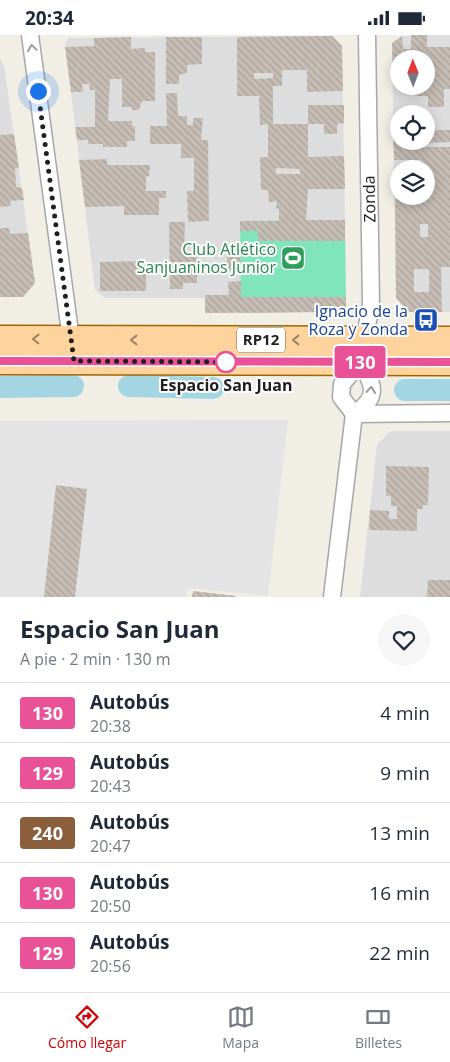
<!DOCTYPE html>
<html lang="es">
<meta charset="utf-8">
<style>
:root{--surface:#fff;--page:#f6f6f7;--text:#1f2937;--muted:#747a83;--line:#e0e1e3;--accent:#d10004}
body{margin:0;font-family:"Open Sans",sans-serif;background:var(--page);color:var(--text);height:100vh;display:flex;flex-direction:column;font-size:19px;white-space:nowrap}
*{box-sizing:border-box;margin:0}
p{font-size:16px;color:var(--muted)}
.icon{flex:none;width:28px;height:28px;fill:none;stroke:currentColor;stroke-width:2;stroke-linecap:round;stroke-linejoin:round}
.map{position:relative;height:562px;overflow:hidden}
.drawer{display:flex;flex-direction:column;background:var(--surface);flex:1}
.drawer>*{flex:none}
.badge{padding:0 10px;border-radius:4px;font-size:18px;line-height:32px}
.needle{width:32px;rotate:359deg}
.fabs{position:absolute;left:390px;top:15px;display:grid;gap:10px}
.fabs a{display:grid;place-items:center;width:45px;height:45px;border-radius:50%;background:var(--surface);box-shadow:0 2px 12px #0003;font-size:25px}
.you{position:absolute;width:25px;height:25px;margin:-12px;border:4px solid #fff;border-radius:50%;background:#1a73e8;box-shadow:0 0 0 8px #1a73e833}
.map>.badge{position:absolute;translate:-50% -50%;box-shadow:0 0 0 2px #fff}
.round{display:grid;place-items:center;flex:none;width:52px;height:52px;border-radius:26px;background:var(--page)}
.head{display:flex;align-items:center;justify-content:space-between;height:85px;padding:0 20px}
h1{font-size:24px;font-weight:700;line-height:38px}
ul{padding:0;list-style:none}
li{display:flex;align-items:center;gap:15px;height:60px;padding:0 20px;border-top:1px solid var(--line)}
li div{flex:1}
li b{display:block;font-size:19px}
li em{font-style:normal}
li .badge{min-width:55px;font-weight:700;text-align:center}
.status{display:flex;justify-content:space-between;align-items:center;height:35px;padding:0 25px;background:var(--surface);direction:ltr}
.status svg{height:14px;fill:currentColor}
.tab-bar{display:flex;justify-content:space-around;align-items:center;height:70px;border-top:1px solid var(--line);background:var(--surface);font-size:14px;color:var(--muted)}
.tab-bar a{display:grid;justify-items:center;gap:2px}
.tab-bar .on{color:var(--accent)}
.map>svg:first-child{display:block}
.residential{fill:#dedddd;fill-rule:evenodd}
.pitch{fill:#80e5bc}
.parking{fill:#e4e4e4}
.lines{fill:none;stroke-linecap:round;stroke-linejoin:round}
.canal{stroke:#a4d5e2;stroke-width:22}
.building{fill:url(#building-back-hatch);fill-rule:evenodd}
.minor-casing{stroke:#a7a7a7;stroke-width:19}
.primary-casing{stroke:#9d6600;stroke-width:29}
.minor{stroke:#fff;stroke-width:16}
.primary{stroke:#ffd39e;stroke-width:26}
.oneway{stroke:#9b9b9b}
.oneway2{stroke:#9b8265}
.line-casing{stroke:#fff;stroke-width:11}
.line{stroke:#e95297;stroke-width:8}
.walk{stroke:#202020;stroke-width:5;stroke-dasharray:0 9}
.stop-dot{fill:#fff;stroke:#e95297;stroke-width:2.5}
.labels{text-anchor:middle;stroke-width:4;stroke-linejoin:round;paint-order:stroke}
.shield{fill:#fff;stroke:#636363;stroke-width:1}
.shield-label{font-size:15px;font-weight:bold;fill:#202020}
.street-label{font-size:16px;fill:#202020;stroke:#fff}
.leisure-label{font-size:16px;fill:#27864d;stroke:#fff;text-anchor:end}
.transit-label{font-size:16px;fill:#164399;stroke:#fff;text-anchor:end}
.stop-label{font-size:16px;font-weight:bold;fill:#202020;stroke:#fff}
</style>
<div class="status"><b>20:34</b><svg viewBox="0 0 49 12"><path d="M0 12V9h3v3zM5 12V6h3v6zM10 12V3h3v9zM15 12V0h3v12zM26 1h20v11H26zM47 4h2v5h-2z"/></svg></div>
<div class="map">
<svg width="450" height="562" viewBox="0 0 450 562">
<defs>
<pattern id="building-back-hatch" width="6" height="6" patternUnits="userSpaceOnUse" patternTransform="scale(1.25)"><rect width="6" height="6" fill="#c6bdb5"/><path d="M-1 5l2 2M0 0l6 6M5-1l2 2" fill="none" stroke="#aaa29b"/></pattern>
</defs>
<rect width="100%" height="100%" fill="#f1eee6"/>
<g class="residential">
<path d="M450 0V277H409L396 263 392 8 402 1ZM399 24H426V51H399ZM399 79H426V106H399ZM399 134H426V161H399Z"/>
<polygon points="332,1 342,11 345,185 306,185 240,196 241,278 205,278 205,263 105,263 95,255 65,8 69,3"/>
<polygon points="0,24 4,30 35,248 23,262 0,262"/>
<polygon points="390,396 450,396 450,562 360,562 377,410"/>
</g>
<polygon class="pitch" points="345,185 346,269 343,276 241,278 240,186"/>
<polygon class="parking" points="288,385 268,561 187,553 186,562 0,562 0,386"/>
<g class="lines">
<g class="canal">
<polyline points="129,351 213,353"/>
<polyline points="0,352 73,351"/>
<polyline points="405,355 450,355"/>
</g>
</g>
<g class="building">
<polygon points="411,0 427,0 427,12 450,12 450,54 444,54 444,72 428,72 428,61 415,61 414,51 426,51 426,24 399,24 399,44 393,44 392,8 402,1 403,14 411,14"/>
<path d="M332 1 342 11 343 56 307 57V35H282V51H273V89H308V122L344 121 345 154H308L306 185H345V206H258V196H240V186H279V173L276 174 277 166 269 167 268 155H261L260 122H268V89L260 90 259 61H237V2ZM254 38H273V43L254 44ZM276 133 300 134V139H276Z"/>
<polygon points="131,2 131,14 145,13 145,17 155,17 155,66 142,66 139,75 132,75 132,72 122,72 122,44 110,44 108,86 132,86 132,91 135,91 135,106 127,106 127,112 103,112 103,109 88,109 88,105 77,105 75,92 95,92 95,55 90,55 89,49 82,49 83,57 71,57 65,12 94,11 94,3"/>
<polygon points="166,2 202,2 202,29 187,30 187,38 179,40 179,49 166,49"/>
<polygon points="166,58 177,58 178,81 187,81 187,90 193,90 193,83 203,83 201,105 208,105 209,186 188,187 187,156 194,156 194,123 181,123 181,109 150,109 150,91 167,91"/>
<polygon points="308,70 344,70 344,88 337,89 337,99 324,99 324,89 308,89"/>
<path d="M393 95H399V106H418V112H450V232H441L442 277H409L396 263 395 164 426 161V134H416V132H422L421 125H394ZM420 189H428V202H420ZM414 234H429V257H414Z"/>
<polygon points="426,95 450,95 450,107 426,108"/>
<polygon points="14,99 19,133 15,133 16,152 22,153 24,165 10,166 11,171 0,172 0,100"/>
<polygon points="107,124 107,130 150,130 149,141 146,142 146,156 166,156 166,163 159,163 159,180 124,180 124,171 85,172 79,125"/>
<polygon points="169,187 185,187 184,218 196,218 197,221 197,248 183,248 183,254 170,254"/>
<polygon points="0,193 9,193 10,199 28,198 35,248 23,262 0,262"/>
<polygon points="240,211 241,235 227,235 227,212"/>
<polygon points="146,226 146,256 100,256 100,227"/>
<polygon points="241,246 241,262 346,262 346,272 343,276 338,277 205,278 205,260 229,260 228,247"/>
<polygon points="386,431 429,432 428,470 423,470 423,474 417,474 417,496 369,495 370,475 389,476 389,484 397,484 397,471 391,471 391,461 386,461"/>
<polygon points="56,450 87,454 75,562 44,562"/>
<polygon points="428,545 450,545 450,562 427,562"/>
<polygon points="193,556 236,561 236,562 192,562"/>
</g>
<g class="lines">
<defs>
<g id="minor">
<polyline points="30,0 72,312"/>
<polyline points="354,379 450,378"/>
<path d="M354 379C380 362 374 350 360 327"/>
<polyline points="332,562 354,379 341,362 342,349 360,327 371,270 367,0"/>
</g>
<g id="primary">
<polyline points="0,304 450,305"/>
<polyline points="0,326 450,327"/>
</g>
</defs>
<use href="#minor" class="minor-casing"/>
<use href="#primary" class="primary-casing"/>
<use href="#minor" class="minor"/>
<use href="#primary" class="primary"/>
</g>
<defs><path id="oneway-chevron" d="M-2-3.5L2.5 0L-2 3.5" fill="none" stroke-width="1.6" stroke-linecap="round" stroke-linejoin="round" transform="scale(1.25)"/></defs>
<g class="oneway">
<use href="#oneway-chevron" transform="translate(32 13) rotate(-98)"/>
<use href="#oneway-chevron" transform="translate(371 355) rotate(-84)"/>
</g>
<g class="oneway2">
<use href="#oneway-chevron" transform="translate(36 304) rotate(-179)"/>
<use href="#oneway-chevron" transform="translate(134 305) rotate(-180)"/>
<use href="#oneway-chevron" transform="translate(296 305) rotate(-180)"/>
</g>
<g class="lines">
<defs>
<polyline id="line" points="0,326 450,327"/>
</defs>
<use href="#line" class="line-casing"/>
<use href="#line" class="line"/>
<polyline class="walk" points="38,56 74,326 226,327"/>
</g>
<defs>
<symbol id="stadium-square" viewBox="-11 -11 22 22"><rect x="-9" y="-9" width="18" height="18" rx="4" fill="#2e9e5b" stroke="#fff"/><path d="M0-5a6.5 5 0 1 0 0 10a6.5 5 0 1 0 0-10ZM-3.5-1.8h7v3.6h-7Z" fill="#fff"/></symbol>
<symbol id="bus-square" viewBox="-11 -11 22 22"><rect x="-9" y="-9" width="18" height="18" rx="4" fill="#1a4fb4" stroke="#fff"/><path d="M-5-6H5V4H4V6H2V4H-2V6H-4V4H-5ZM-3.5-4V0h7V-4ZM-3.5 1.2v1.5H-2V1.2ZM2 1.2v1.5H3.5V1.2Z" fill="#fff"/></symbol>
</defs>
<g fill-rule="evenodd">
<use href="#stadium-square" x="279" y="209" width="28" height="28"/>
<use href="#bus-square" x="412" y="271" width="28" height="28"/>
</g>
<circle class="stop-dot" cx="226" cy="327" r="10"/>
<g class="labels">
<rect class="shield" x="237" y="292.5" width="48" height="25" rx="4"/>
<g class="shield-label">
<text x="261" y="310">RP12</text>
</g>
<g class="street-label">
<text transform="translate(369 164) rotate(-91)" y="6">Zonda</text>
</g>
<g class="leisure-label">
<text x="276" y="220">Club Atlético<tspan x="276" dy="18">Sanjuaninos Junior</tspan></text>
</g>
<g class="transit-label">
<text x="408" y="282">Ignacio de la<tspan x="408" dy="18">Roza y Zonda</tspan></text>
</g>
<g class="stop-label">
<text x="226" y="356">Espacio San Juan</text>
</g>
</g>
</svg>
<div class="fabs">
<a><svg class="needle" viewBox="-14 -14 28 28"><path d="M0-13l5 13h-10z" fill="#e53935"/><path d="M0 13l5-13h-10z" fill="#747a83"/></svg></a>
<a><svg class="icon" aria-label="locate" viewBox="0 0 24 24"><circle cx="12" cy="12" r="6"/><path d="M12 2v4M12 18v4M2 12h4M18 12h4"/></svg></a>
<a><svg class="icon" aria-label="layers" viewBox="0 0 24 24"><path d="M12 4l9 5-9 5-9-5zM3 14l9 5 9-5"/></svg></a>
</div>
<div class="you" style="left:38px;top:56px"></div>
<b class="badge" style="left:360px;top:327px;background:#e95297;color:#fff">130</b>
</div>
<section class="drawer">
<div class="head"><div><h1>Espacio San Juan</h1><p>A pie · 2 min · 130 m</p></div><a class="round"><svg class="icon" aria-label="heart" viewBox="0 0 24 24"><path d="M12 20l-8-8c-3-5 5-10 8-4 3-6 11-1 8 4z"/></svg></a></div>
<ul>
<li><span class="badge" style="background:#e95297;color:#fff">130</span><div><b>Autobús</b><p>20:38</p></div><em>4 min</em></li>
<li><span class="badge" style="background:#e95297;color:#fff">129</span><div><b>Autobús</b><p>20:43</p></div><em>9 min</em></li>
<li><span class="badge" style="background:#8b5e3c;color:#fff">240</span><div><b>Autobús</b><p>20:47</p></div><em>13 min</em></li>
<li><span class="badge" style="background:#e95297;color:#fff">130</span><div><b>Autobús</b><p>20:50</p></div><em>16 min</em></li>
<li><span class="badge" style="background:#e95297;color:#fff">129</span><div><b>Autobús</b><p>20:56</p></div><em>22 min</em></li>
</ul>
</section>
<nav class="tab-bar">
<a class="on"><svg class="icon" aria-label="directions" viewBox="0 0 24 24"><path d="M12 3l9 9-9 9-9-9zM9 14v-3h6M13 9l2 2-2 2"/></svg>Cómo llegar</a>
<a><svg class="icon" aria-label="map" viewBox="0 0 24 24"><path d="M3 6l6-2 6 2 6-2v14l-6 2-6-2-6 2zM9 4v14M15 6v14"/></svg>Mapa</a>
<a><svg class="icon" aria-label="tickets" viewBox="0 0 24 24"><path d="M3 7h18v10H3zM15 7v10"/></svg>Billetes</a>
</nav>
